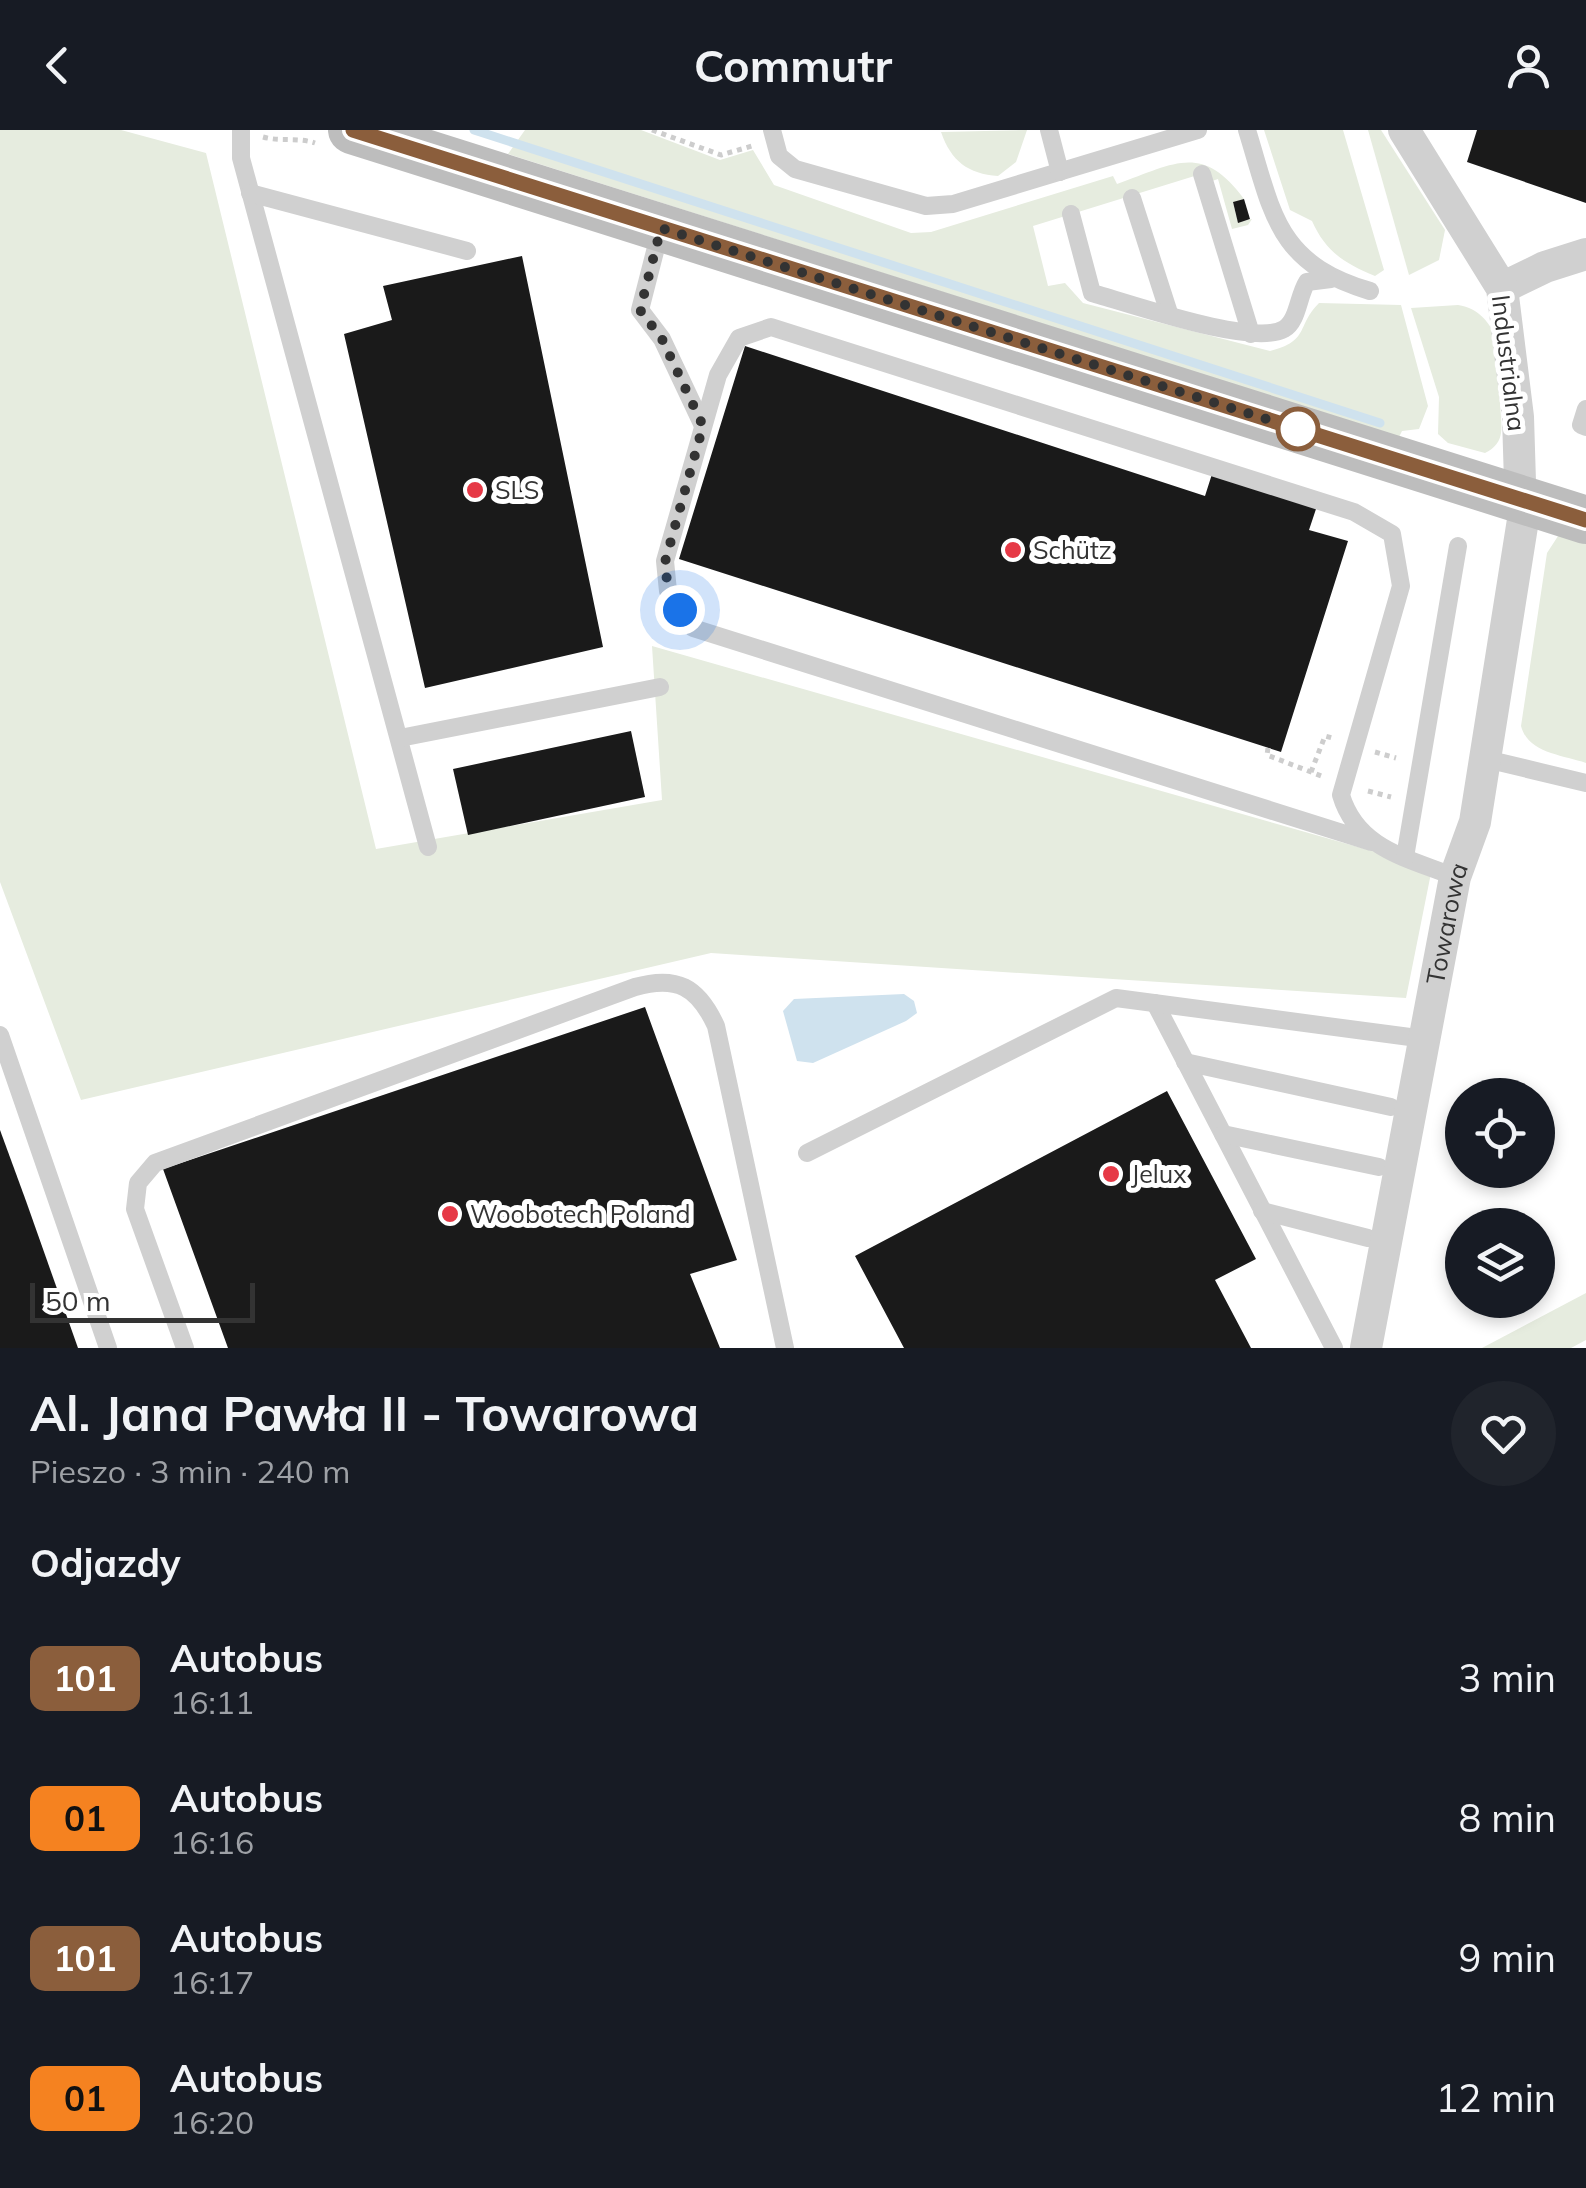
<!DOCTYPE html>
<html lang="pl">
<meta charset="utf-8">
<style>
:root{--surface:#171b24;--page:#20242c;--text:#f1f3f6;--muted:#9ea1a6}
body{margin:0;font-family:Mulish,sans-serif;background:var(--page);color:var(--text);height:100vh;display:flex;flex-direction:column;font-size:38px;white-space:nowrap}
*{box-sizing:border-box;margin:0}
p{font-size:32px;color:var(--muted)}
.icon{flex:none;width:55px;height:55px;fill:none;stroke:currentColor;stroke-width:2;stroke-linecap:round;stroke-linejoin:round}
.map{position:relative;height:1218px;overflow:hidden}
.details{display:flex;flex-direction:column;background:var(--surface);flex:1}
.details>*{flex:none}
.badge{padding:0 20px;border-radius:15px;font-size:35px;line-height:65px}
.fabs{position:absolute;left:1445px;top:948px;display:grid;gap:20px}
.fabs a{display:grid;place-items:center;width:110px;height:110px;border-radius:50%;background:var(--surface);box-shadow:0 5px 15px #0003;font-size:50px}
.scale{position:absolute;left:30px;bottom:25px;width:225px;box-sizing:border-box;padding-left:10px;border:5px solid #333;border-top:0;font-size:28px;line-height:35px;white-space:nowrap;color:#333;-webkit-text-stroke:8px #fff;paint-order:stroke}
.you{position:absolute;width:50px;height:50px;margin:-25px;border:8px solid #fff;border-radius:50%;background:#1a73e8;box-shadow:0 0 0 15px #1a73e833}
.map>.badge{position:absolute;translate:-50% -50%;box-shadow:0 0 0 5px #fff}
h2{padding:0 30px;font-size:38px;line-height:90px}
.round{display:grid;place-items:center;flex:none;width:105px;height:105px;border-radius:52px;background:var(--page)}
.headline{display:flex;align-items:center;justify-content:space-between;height:170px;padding:0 30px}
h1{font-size:48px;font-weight:700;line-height:75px}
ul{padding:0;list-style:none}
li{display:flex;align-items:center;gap:30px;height:140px;padding:0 30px}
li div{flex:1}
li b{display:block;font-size:38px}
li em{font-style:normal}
li .badge{min-width:110px;font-weight:700;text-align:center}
header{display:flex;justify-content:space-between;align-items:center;height:130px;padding:0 30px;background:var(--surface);font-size:45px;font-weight:700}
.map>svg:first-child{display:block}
.green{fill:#e6ecdf}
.water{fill:#cfe2ee}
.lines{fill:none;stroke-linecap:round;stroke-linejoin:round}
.stream{stroke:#cfe2ee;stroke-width:9}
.building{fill:#1a1a1a}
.path{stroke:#cdcdcd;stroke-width:5;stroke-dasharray:5 5;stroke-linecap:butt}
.lane{stroke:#d0d0d0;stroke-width:18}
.street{stroke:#d0d0d0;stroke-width:32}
.secondary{stroke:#bdbdbd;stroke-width:48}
.line-casing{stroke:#fff;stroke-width:22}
.line{stroke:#8b5e3c;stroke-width:15}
.walk{stroke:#333;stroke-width:10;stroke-dasharray:0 18}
.stop-dot{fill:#fff;stroke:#8b5e3c;stroke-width:5}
.poi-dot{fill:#e63946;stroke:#fff;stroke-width:4}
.labels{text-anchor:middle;stroke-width:10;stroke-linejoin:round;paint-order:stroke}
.street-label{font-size:25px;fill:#333;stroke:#fff}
.poi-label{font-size:25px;fill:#333;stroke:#fff;text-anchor:start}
</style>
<header><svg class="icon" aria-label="back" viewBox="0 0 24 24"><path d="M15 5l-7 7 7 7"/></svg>Commutr<svg class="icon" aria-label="person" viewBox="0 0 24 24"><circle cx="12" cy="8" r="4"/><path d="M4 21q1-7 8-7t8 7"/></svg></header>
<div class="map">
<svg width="1586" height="1218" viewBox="0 0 1586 1218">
<rect width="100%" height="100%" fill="#fff"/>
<g class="green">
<polygon points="0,0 121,0 206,23 376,719 662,670 652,516 1432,738 1406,868 711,823 81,970 0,752"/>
<path d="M525 0H641L720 30 753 20 774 55 911 103 931 102 1113 46 1117 54C1174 34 1202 12 1244 69L1233 73 1238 92 1252 89 1248 95 1232 99 1218 49 1209 52 1201 44 1033 96 1048 156 1065 153 1083 173 1270 221C1310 211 1296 196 1319 173L1401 175 1428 276 1419 299 1402 301 1399 307 508 24Z"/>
<path d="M1027 0 1016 32 998 46C968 44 951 31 941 2Z"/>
<path d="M1264 0H1343L1384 140 1375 146C1344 133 1326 122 1312 91L1290 80Z"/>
<polygon points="1368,0 1381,0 1445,100 1439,130 1409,145"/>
<path d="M1458 175C1501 182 1503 234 1511 270L1500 273C1501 296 1507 312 1485 323L1448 313 1438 304 1439 267 1411 178Z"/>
<path d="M1560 403 1586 404V633C1562 625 1528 623 1521 596L1547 423Z"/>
<polygon points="1586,1163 1586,1210 1571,1218 1482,1218"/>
</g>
<polygon class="water" points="904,864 914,871 917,883 906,891 813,933 797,931 783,881 794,869"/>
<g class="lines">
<polyline class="stream" points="474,0 1380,293"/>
</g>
<g class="building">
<polygon points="1477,0 1586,0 1586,73 1467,32"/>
<polygon points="1244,69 1250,89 1238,93 1233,72"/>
<polygon points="522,126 603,517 425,558 344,204 392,190 383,156"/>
<polygon points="745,216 1205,366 1212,344 1317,376 1309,400 1348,411 1281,622 679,429"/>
<polygon points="631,601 645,667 468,705 453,639"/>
<polygon points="645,877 737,1130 690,1144 720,1218 228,1218 163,1039"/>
<polygon points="1167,961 1256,1129 1215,1150 1251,1218 904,1218 855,1126"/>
<polygon points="0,1000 26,1071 78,1218 0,1218"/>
</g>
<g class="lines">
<g class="path">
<polyline points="652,0 721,25 752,16"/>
<path d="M263 7C281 12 297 7 315 13"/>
<polyline points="1268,618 1267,625 1324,647"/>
<polyline points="1375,622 1396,628"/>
<polyline points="1311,642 1325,606 1336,609"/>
<polyline points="1368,661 1391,667"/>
</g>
<g class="lane">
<polyline points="241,0 241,28 428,717"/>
<polyline points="772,0 779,26 795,39 926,76 953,74 1198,0"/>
<polyline points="1049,0 1060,42"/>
<path d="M1247 0C1273 84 1276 133 1370 161"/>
<polyline points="1202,44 1251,204"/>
<polyline points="250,63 467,121"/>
<polyline points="1132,68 1169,183"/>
<path d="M1071 84 1092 163C1129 173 1253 217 1284 199 1298 191 1298 166 1307 152L1331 149"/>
<polyline points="661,98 640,180 662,209 703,296"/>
<polyline points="1586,279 1581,295 1586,297"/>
<polyline points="400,608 660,557"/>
<polyline points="1486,629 1586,653"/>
<path d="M1371 712 693 498 668 461 665 431 718 245 739 208 771 197 1354 382 1392 404 1401 456 1341 665C1357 719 1408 728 1455 747"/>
<polyline points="1405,727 1458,416"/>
<polyline points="1155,873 1334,1218"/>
<polyline points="0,905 108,1218"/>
<polyline points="1185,932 1391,977"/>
<polyline points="1223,1004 1379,1037"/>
<polyline points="807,1023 1116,868 1425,909"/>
<polyline points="1262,1081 1368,1108"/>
<path d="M185 1218 135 1079 138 1053 155 1033 635 857C677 845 698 857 716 896L785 1218"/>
</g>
<g class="street">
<polyline points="1502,158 1545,137 1586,124"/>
<path id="s1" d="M1366 1218 1455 747 1475 692 1526 371 1520 352 1518 287 1502 158 1404 0"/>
</g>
<polyline class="secondary" points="352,0 1586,390"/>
</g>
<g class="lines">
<defs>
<polyline id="line" points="353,0 1586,390"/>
</defs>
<use href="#line" class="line-casing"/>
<use href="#line" class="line"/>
<polyline class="walk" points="680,480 668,461 665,432 703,296 662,209 640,180 661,98 1298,299"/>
</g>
<circle class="stop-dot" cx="1298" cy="299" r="20"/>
<g class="poi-dot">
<circle cx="475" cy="360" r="10"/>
<circle cx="1013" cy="420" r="10"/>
<circle cx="1111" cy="1044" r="10"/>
<circle cx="450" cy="1084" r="10"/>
</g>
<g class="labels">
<g class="street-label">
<text transform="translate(1509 233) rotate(83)" y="9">Industrialna</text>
<text dy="9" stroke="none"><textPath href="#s1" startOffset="432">Towarowa</textPath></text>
</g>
<g class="poi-label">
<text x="495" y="369">SLS</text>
<text x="1033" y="429">Schütz</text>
<text x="1131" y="1053">Jelux</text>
<text x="470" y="1093">Woobotech Poland</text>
</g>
</g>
</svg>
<div class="fabs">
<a><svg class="icon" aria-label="locate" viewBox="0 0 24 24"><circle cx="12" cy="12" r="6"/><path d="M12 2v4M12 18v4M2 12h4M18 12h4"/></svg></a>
<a><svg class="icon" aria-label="layers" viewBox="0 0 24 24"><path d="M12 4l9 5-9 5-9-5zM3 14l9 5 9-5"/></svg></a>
</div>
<div class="scale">50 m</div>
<div class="you" style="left:680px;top:480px"></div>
</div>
<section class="details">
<div class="headline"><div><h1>Al. Jana Pawła II - Towarowa</h1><p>Pieszo · 3 min · 240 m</p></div><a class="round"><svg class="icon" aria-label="heart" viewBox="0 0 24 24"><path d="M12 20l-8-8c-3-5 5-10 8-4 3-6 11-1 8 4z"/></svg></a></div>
<h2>Odjazdy</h2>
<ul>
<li><span class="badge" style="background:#8b5e3c;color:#fff">101</span><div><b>Autobus</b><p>16:11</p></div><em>3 min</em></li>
<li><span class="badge" style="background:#f58220;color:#111">01</span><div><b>Autobus</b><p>16:16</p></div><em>8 min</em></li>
<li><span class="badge" style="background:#8b5e3c;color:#fff">101</span><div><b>Autobus</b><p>16:17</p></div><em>9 min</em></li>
<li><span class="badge" style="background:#f58220;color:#111">01</span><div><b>Autobus</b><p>16:20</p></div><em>12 min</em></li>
</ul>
</section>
